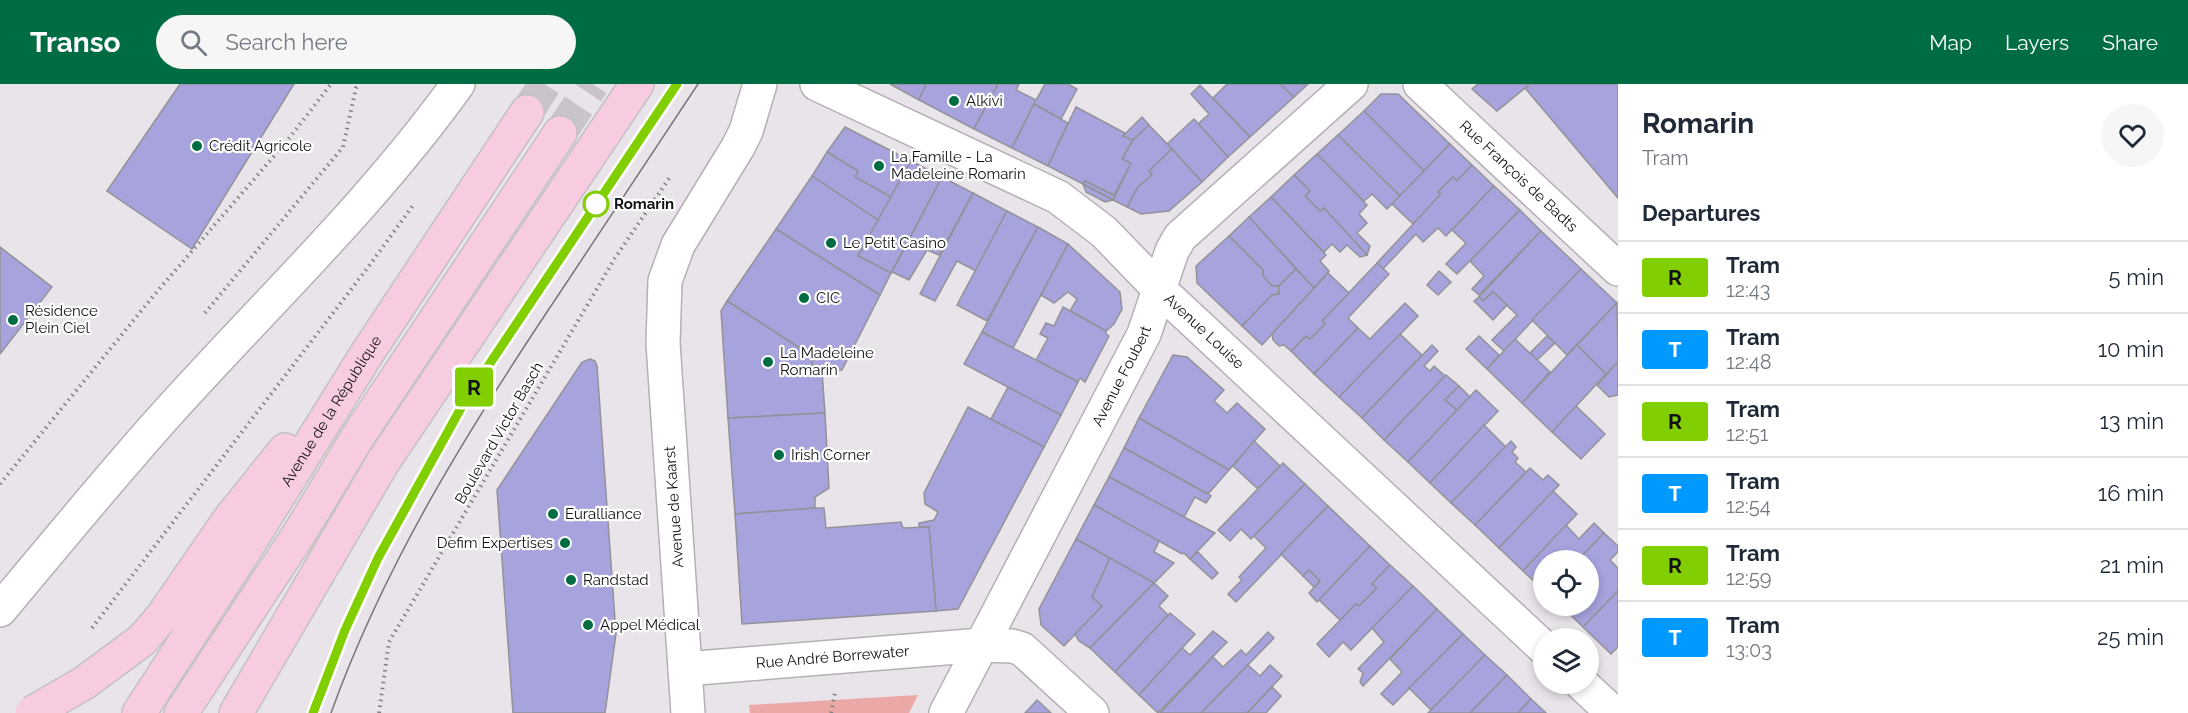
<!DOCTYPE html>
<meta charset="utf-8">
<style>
:root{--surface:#fff;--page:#f6f6f7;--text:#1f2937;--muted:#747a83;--line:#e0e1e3;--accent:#006c43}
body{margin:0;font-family:Raleway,sans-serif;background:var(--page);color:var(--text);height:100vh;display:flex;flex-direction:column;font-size:22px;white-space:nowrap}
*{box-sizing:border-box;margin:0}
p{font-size:20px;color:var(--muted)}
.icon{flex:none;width:33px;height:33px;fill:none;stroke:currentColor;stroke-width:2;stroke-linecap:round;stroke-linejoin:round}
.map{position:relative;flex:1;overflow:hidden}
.details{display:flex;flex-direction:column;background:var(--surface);width:570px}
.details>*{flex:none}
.badge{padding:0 12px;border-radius:4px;font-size:21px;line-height:39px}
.tools{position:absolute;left:1533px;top:466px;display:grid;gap:12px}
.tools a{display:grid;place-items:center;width:66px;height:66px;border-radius:50%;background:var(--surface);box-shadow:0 3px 9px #0003;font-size:30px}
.map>.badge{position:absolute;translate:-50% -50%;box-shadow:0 0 0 3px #fff}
h2{padding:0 24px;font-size:22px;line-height:54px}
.round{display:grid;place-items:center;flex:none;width:63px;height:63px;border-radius:32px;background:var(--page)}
.summary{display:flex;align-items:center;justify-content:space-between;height:102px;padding:0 24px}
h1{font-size:28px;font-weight:700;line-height:45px}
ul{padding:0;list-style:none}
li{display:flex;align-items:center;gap:18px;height:72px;padding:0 24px;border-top:2px solid var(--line)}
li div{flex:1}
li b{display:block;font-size:22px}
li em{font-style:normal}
li .badge{min-width:66px;font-weight:700;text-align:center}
header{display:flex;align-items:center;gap:36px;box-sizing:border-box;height:84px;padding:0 30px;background:var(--accent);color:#fff}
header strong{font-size:28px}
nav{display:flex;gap:33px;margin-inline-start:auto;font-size:21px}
.search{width:420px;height:54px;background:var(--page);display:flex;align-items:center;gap:15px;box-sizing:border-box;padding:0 21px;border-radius:33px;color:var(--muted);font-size:22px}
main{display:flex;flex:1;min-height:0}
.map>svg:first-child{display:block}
.green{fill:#eaa9a6}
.building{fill:#a6a3dd;stroke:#929298;stroke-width:1.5}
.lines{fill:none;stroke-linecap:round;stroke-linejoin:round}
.major-tunnel{stroke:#c9c4ca;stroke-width:33;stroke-dasharray:33 16;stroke-linecap:butt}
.minor-casing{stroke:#b5b0b6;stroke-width:36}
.major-casing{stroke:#c1c1c2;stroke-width:36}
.path{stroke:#827f83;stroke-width:4;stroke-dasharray:1.5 4.5;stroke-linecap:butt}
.minor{stroke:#fff;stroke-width:33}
.major{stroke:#f8cce0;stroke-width:33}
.tram{stroke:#787579;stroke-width:1.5}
.major-bridge-casing{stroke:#c1c1c2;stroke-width:36;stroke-linecap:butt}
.major-bridge{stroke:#f8cce0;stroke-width:33}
.line-casing{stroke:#fff;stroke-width:14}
.line{stroke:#81cf00;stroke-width:9}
.poi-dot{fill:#006c43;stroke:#fff;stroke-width:2}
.stop-dot{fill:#fff;stroke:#81cf00;stroke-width:3}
.labels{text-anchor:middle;stroke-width:4.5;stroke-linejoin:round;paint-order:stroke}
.poi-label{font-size:15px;fill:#121113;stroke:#fff;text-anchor:start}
.street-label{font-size:15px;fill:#121113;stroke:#fff}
.stop-label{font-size:15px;font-weight:bold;fill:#121113;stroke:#fff;text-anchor:start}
</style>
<header>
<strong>Transo</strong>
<div class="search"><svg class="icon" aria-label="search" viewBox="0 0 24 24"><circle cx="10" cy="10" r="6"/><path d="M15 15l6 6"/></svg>Search here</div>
<nav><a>Map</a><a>Layers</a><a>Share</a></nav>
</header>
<main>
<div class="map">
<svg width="1618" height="629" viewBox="0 0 1618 629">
<rect width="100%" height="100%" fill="#e9e4ea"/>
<polygon class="green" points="918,611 909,629 750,629 749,621"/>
<g class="building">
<polygon points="180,0 294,0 192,165 107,107"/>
<polygon points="890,0 926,0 919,16"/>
<polygon points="926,0 998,0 974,45 919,16"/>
<polygon points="998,0 1019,0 1016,6 1036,16 1012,64 974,45"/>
<polygon points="1045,0 1068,0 1077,5 1061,35 1034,20"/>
<polygon points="1227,0 1280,0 1294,13 1250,53 1213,14"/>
<polygon points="1280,0 1308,0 1294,13"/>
<polygon points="1478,0 1530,0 1497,27 1472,5"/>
<polygon points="1530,0 1618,0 1618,114 1525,4"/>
<polygon points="1200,1 1250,53 1228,73 1198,40 1209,30 1191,10"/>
<polygon points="1381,10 1398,10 1450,60 1424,87 1364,27"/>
<polygon points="1034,20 1068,39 1048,82 1012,64"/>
<polygon points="1076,23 1125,49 1123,52 1133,56 1122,75 1131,79 1114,111 1085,97 1083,100 1048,82"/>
<polygon points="1364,27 1424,87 1400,112 1338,51"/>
<polygon points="1142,33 1149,41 1133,56 1123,52"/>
<polygon points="1194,35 1228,73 1202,98 1167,60"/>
<polygon points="1149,41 1172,65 1149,87 1152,91 1138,103 1127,123 1113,116 1131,79 1122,75 1133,56"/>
<polygon points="845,43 911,77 891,113 855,93 858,87 827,68"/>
<polygon points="1338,51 1400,112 1387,125 1372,110 1364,117 1317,70"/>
<polygon points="1450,60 1472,81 1457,97 1453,93 1438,108 1441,110 1413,140 1392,120"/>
<polygon points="1172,65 1202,98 1169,127 1141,130 1127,123 1138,103 1152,91 1149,87"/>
<polygon points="827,68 858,87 855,93 891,113 878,136 812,92"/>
<polygon points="1317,70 1367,121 1359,130 1367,139 1357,149 1370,162 1367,171 1324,124 1320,127 1305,112 1310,107 1294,91"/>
<polygon points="911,77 942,93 891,189 858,172"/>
<polygon points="1472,81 1494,102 1446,152 1438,144 1423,158 1416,150 1383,185 1377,179 1441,110 1438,108 1453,93 1457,97"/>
<polygon points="1294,91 1310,107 1305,112 1320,127 1324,124 1367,171 1360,173 1347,161 1340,168 1332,160 1324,168 1271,113"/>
<polygon points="812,92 878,136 858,172 891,189 880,211 776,145"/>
<polygon points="942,93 973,109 939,171 927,166 909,196 892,188"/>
<polygon points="1085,97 1115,112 1113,116 1083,100"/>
<polygon points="1083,100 1113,116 1105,118 1086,108"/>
<polygon points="1494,102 1520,126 1457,190 1446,180 1466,159 1452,146"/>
<polygon points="973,109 1007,127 976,187 957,177 935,217 920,210"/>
<polygon points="1271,113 1326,171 1320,177 1329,187 1314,204 1249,133"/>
<polygon points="1520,126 1541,147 1479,211 1472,205 1484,192 1470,177"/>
<polygon points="1007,127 1038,143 987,237 957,221"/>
<polygon points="1249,133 1296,185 1279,202 1272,202 1263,192 1263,186 1229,152"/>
<polygon points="1038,143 1068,160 1013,264 982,248"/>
<polygon points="776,145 880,211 842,286 812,287 812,272 727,217"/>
<polygon points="1541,147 1581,185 1504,267 1492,256 1517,231 1493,208 1483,217 1479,213"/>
<polygon points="1229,152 1263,186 1263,192 1272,202 1279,202 1279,210 1272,211 1242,242 1197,199 1196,182"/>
<polygon points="1068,160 1120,208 1122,225 1114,240 1106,247 1070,227 1077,215 1068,208 1054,219 1041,211"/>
<polygon points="0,163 52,203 0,270"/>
<polygon points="1377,179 1389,190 1348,234 1358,244 1314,290 1291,267 1306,252 1310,255 1325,240 1322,237"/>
<polygon points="1296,185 1314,204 1262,261 1242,242 1272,211 1279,210 1279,202"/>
<polygon points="1581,185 1617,219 1567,271 1532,236"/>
<polygon points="1439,187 1451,198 1438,211 1427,201"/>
<polygon points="1328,189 1349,209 1322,237 1325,240 1310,255 1306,252 1291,267 1284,261 1279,262 1273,256 1272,250"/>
<polygon points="1493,208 1507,221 1493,236 1474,217 1479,213 1483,217"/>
<polygon points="727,217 812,272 812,287 822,287 825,329 728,334 721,227"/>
<polygon points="1405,219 1418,232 1339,313 1314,290 1358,244 1370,255"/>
<polygon points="1617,219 1618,278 1606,290 1577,261"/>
<polygon points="1063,223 1106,247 1106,250 1109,252 1085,298 1080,294 1078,298 1036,276 1048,254 1040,250 1046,239 1054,242"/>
<polygon points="982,248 1078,298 1061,331 964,280"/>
<polygon points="1400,250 1422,271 1362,334 1339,313"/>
<polygon points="1479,252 1499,271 1487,285 1466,265"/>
<polygon points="1547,252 1555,259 1537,276 1530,269"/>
<polygon points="1515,255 1550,288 1522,319 1487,285"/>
<polygon points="1432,261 1438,267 1424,282 1430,287 1434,282 1445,292 1384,356 1362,334"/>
<polygon points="1577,261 1606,290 1552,348 1522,319"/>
<polygon points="1173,271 1187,273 1224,306 1214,317 1227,329 1237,319 1265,345 1229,386 1139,334"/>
<polygon points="590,275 595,277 597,282 616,550 605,629 513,629 497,406 582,278"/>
<polygon points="1618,278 1618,311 1609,313 1597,301"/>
<polygon points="1446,291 1459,302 1445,316 1457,326 1408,378 1384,356"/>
<polygon points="1459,302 1470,313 1457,326 1445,316"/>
<polygon points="1008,303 1061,331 1044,363 991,335"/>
<polygon points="1476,306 1498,327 1430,399 1408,378"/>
<polygon points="1576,322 1605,350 1581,375 1552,348"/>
<polygon points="968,323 1044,363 958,525 936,527 929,443 919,443 919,439 934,436 938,428 925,420 924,409"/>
<polygon points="825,329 829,404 815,413 815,424 735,430 728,334"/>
<polygon points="1139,334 1229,386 1208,410 1124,364"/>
<polygon points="1484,341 1506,363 1451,419 1430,399"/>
<polygon points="1254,357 1280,382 1258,405 1233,382"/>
<polygon points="1511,357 1516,363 1512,368 1518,374 1515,378 1526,388 1475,441 1451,419"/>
<polygon points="1124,364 1208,410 1211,412 1206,419 1195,413 1184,433 1109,393"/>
<polygon points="1283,379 1305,400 1251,455 1241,445 1230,457 1218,446"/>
<polygon points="1530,384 1543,396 1548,391 1559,401 1499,464 1475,441"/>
<polygon points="1109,393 1184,433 1215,449 1190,475 1184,469 1182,470 1094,421"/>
<polygon points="1305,400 1328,422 1236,518 1228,510 1242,496 1239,493 1266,464 1254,452"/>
<polygon points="1553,407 1577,430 1523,487 1499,464"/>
<polygon points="1094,421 1159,457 1154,468 1174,479 1154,499 1076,455"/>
<polygon points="1328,422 1370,462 1317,518 1309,509 1320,497 1309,486 1303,492 1281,470"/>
<polygon points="815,424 824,424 826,444 901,438 903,444 929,443 936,527 742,540 735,430"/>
<polygon points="1594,439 1604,449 1577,477 1544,477 1544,506 1523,487 1566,441 1579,455"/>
<polygon points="1604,449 1618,462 1618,468 1610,476 1618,484 1618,507 1583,543 1561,522 1588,522 1588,477 1577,477"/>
<polygon points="1076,455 1110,474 1092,513 1102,522 1064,562 1041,541 1039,525"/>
<polygon points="1370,462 1390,481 1372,500 1377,504 1359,522 1356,520 1340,536 1319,516"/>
<polygon points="1198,468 1218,489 1212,495 1190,475"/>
<polygon points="1110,474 1154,499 1090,564 1079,557 1075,550 1102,522 1092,513"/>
<polygon points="1390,481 1413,502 1351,566 1343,558 1329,573 1317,560 1356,520 1359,522 1377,504 1372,500"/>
<polygon points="1309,486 1320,497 1314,503 1303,492"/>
<polygon points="1154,499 1168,512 1159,522 1168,531 1115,588 1090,564"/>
<polygon points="1413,502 1437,525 1363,602 1360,598 1363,589 1358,585 1384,558 1372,544"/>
<polygon points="1618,507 1618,563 1611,570 1583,543"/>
<polygon points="1437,525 1463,550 1393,621 1381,610 1402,588 1390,575"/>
<polygon points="1170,529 1195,550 1139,611 1115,588"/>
<polygon points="1213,547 1227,558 1158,629 1139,611 1182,564 1190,571"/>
<polygon points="1268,548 1274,554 1201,629 1160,629 1213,573 1223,583 1241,566 1246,571"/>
<polygon points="1463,550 1485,571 1431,626 1409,604"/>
<polygon points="1485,571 1507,591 1470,629 1428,629"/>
<polygon points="1248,581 1260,592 1270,581 1282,592 1247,629 1201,629"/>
<polygon points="1507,591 1531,615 1518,629 1470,629"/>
<polygon points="1272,603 1281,612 1266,629 1247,629"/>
<polygon points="1531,615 1544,627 1546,629 1518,629"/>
<polygon points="1037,616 1051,629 1025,629"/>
</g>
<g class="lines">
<g class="major-tunnel">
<polyline points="527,28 545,0"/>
<polyline points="560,49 593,0"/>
</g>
<defs>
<g id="minor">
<path id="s1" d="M817 0 1058 113 1104 148 1160 206 1544 564"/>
<path id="s2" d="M1420 0 1618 185"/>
<path d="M0 526C51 465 102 403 155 343 256 229 369 124 458 0"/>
<path id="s3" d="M685 585 982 561 1012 562 1022 565 1092 629"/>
<polyline points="1582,600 1613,629"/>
<polyline points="688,629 663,259 665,197 678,161 738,63 746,47 760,0"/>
<path id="s4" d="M946 629 1144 250 1172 167 1180 153 1351 0"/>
</g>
<g id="major">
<polyline points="142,556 162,533 229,436 285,366"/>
<path id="s5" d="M139 629 239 475 366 271 527 28"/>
<polyline points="181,629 299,450 359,351 560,49"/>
<polyline points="236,629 383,378 637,0"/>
</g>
</defs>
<use href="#minor" class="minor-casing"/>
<use href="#major" class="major-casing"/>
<g class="path">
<polyline points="205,229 343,63 356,4 359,0"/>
<polyline points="0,400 155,210 287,57 331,0"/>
<polyline points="92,544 369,182 414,120"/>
<polyline points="379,629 389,558 615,174 670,93"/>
<polyline points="831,629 835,609"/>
</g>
<use href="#minor" class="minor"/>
<use href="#major" class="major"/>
<g class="tram">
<path d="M313 629C332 576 353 523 378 473 408 414 442 358 475 301L677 0"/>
<path d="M331 629C386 476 473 338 563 204 608 136 653 68 698 0"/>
</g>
<defs>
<polyline id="major-bridge" points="32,629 84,599 142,556"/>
</defs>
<use href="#major-bridge" class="major-bridge-casing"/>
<use href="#major-bridge" class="major-bridge"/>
</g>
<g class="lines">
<defs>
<polyline id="line" points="313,629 345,546 378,474 466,315 677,0"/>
</defs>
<use href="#line" class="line-casing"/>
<use href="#line" class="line"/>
</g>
<g class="poi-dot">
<circle cx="954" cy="17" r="6"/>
<circle cx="197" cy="62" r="6"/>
<circle cx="879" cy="82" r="6"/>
<circle cx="831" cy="159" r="6"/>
<circle cx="804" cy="214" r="6"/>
<circle cx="13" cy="236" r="6"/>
<circle cx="768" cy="278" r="6"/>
<circle cx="779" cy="371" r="6"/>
<circle cx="553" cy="430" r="6"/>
<circle cx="565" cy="459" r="6"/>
<circle cx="571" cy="496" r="6"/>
<circle cx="588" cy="541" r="6"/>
</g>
<circle class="stop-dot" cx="596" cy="120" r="12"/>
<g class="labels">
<g class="poi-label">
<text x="966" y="22">Alkivi</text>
<text x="209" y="67">Crédit Agricole</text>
<text x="891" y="78">La Famille - La<tspan x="891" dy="17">Madeleine Romarin</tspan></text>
<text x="843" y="164">Le Petit Casino</text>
<text x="816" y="219">CIC</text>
<text x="25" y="232">Résidence<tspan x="25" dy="17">Plein Ciel</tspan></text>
<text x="780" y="274">La Madeleine<tspan x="780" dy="17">Romarin</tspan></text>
<text x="791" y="376">Irish Corner</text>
<text x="565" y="435">Euralliance</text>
<text x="553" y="464" text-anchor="end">Defim Expertises</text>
<text x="583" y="501">Randstad</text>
<text x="600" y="546">Appel Médical</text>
</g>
<g class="street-label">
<text dy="5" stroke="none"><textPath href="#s2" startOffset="135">Rue François de Badts</textPath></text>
<text dy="5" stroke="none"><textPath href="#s1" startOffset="465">Avenue Louise</textPath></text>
<text dy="5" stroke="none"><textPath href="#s4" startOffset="380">Avenue Foubert</textPath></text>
<text dy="5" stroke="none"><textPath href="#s5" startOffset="358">Avenue de la République</textPath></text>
<text transform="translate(499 349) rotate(-60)" y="5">Boulevard Victor Basch</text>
<text transform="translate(674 423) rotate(-94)" y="5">Avenue de Kaarst</text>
<text dy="5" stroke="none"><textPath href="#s3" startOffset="148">Rue André Borrewater</textPath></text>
</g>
<g class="stop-label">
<text x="614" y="125">Romarin</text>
</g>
</g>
</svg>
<div class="tools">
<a><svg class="icon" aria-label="locate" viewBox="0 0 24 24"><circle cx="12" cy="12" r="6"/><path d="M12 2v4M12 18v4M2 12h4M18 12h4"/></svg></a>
<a><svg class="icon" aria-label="layers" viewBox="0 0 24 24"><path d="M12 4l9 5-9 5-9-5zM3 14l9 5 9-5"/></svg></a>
</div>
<b class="badge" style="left:474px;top:303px;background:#81cf00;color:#111">R</b>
</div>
<section class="details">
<div class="summary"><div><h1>Romarin</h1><p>Tram</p></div><a class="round"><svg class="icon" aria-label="heart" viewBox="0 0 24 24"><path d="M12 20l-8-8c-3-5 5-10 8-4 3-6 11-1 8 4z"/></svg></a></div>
<h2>Departures</h2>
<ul>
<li><span class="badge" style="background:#81cf00;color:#111">R</span><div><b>Tram</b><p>12:43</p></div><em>5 min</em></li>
<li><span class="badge" style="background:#09f;color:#fff">T</span><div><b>Tram</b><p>12:48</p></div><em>10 min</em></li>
<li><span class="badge" style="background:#81cf00;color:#111">R</span><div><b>Tram</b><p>12:51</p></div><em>13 min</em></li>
<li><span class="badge" style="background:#09f;color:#fff">T</span><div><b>Tram</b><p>12:54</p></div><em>16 min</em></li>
<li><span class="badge" style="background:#81cf00;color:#111">R</span><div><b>Tram</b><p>12:59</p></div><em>21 min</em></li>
<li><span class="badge" style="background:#09f;color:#fff">T</span><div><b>Tram</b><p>13:03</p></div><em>25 min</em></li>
</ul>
</section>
</main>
